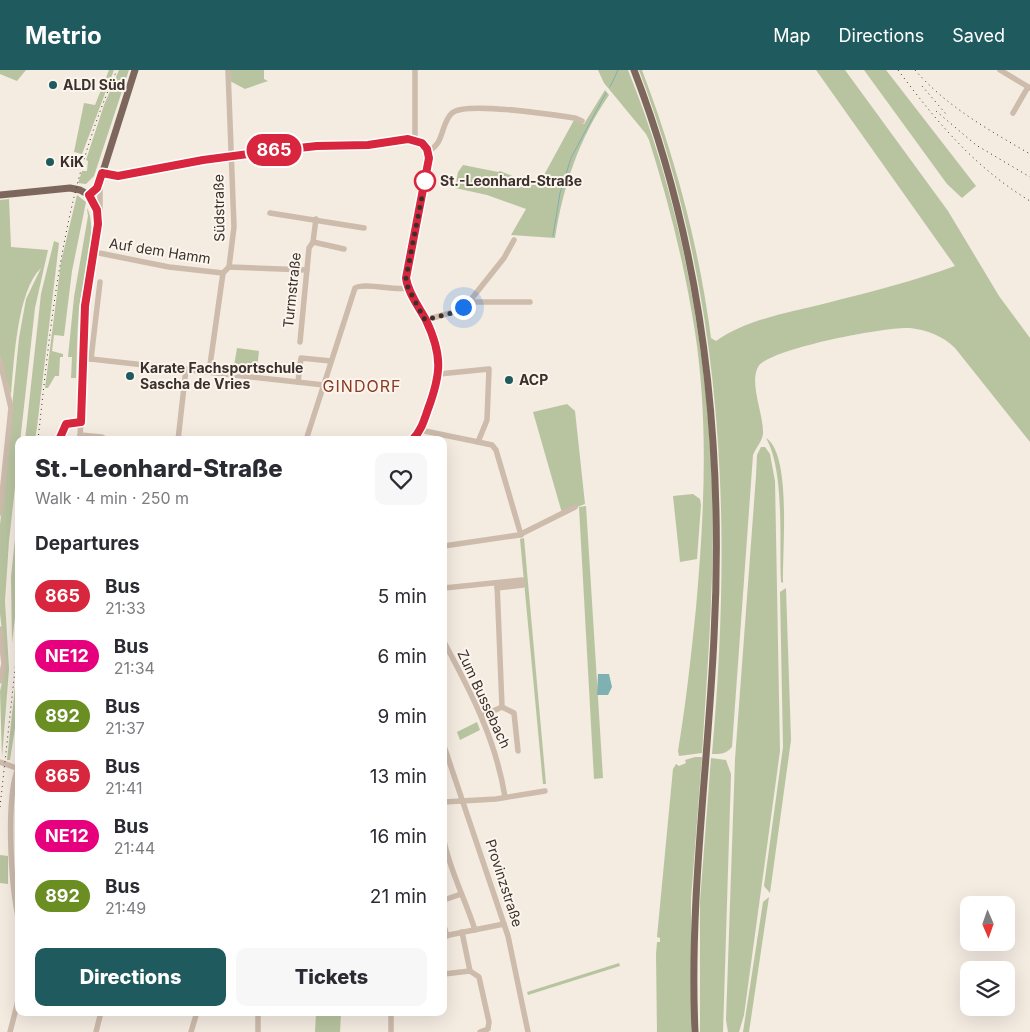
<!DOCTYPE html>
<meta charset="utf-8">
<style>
:root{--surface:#fff;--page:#f7f7f7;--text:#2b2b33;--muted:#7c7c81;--accent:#1f5a5e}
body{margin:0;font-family:Inter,sans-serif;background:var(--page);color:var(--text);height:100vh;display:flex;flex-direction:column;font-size:19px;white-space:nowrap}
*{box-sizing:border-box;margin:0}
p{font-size:16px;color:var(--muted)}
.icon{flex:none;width:28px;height:28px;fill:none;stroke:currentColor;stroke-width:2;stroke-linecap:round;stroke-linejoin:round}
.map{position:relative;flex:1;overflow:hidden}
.sheet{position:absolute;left:15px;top:366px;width:432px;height:580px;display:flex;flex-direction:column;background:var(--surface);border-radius:10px;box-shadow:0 5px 20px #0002}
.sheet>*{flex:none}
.badge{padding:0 10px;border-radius:16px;font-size:18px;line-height:32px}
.needle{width:32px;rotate:178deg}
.tools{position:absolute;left:960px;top:826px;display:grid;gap:10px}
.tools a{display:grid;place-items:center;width:55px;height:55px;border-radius:10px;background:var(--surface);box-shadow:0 5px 20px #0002;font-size:25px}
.you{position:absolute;width:25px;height:25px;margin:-12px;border:4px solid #fff;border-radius:50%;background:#1a73e8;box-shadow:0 0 0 8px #1a73e833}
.map>.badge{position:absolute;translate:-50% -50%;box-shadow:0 0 0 2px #fff}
h2{padding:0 20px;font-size:19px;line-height:45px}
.round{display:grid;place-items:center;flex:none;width:52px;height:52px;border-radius:10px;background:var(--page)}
.head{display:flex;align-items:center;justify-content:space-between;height:85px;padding:0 20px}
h1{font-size:24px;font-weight:800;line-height:38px}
.primary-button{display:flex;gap:10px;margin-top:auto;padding:10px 20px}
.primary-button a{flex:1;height:58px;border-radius:10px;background:var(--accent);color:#fff;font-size:20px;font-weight:800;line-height:58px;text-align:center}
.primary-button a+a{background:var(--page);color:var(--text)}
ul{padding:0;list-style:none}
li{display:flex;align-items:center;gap:15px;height:60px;padding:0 20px}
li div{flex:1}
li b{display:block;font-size:19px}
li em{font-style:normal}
li .badge{min-width:55px;font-weight:700;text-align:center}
header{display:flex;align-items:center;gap:30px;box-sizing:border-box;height:70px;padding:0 25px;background:var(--accent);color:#fff}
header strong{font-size:24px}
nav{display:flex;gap:28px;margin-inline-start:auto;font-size:18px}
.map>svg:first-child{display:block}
.green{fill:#b8c4a0}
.water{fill:#7fb0b2}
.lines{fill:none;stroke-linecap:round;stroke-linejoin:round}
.stream{stroke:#7fb0b2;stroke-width:1}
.minor{stroke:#cdbbac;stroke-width:5.5}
.major{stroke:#7d675c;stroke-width:7}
.rail{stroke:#3b302b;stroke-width:1;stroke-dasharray:1 4;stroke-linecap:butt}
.line-casing{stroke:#fff;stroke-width:11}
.line{stroke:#d7263d;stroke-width:8}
.walk{stroke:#3b302b;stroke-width:5;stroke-dasharray:0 9}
.poi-dot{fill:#1f5a5e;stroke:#fbf5ee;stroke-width:2}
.stop-dot{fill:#fff;stroke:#d7263d;stroke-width:2.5}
.labels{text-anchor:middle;stroke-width:4;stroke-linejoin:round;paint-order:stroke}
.poi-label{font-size:14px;font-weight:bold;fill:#3b302b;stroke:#fbf5ee;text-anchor:start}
.stop-label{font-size:14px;font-weight:bold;fill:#3b302b;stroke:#fbf5ee;text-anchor:start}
.street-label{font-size:14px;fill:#3b302b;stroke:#fbf5ee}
.quarter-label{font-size:16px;letter-spacing:1px;fill:#8c3b22;stroke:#fbf5ee}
</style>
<header>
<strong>Metrio</strong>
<nav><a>Map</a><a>Directions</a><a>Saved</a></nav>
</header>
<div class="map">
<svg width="1030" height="962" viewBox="0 0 1030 962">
<rect width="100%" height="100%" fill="#f4ebe1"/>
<g class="green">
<polygon points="0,0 26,0 17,11 0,4"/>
<polygon points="109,0 114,0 82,84 74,82 84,33 95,35"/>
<polygon points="119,0 129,0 94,106 86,114 78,113 82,101 87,101 88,91 86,90 104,35"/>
<polygon points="230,0 264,0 264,9 268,11 245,19 230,11"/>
<path d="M598 0H628C681 131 706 271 712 412 715 502 708 593 702 683L679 686 678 681C686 634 691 586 696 538 704 447 709 353 695 262 685 197 669 133 649 70L646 64 604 13Z"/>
<path d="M639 0H642C675 87 699 176 711 268L716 271C749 248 789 243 827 233 870 222 914 211 955 196L816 0H845L948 141 999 226 1030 268V372L955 278C943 266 927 260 910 258 887 256 767 279 758 297 749 314 764 345 763 364 762 372 756 377 753 385L732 677C726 684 721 684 712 684 733 447 724 225 639 0Z"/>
<polygon points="864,0 886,0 976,116 962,128 947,114"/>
<path d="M605 20 609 25C579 68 563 117 555 168L511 165 526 139 487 125 455 118 458 102 463 95 498 102 500 101 538 116 574 50 584 54Z"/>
<polygon points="77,125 86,132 72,201 64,266 54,265 52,281 63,284 63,287 60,287 59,306 55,306 48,318 45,318 61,192"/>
<path d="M9 129 11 177 48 180 35 238 9 471 5 531 9 599 2 688 0 621 6 595 0 544V455L19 268 26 229 41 198C17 221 14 291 11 325L0 287V130Z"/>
<path d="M87 138C99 159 82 214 79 238 77 261 77 285 76 308H71L72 287H68L74 227 88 146Z"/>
<polygon points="54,171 59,173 37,357 35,370 25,370 41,224"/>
<polygon points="237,278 259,281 257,299 234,296"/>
<polygon points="567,334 575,341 585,434 562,443 533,342"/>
<path d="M766 368C792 384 782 482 783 513L781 512C779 472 785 401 766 368Z"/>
<polygon points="761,377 765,377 770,384 775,411 780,681 744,945 739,962 728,962 726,950 735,689 756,406 757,385"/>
<polygon points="693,424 700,429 701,435 697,489 680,492 673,426"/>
<polygon points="19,431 19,513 12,573 11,507"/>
<polygon points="586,436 603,708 594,709 579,437"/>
<polygon points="524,468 546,714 543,714 520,469"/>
<polygon points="786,518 791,670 770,823 764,816 783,677 780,522"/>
<polygon points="19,581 19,615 16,622 19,624 19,633 10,690 7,690"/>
<polygon points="477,652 480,660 460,670 457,662"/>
<polygon points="695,687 702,687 691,829 691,962 657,962 656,884 657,872 660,872 660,868 657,867 673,699 676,694 679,696 686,693 685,690"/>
<polygon points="711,688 726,690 731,704 723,962 700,962 700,831"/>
<polygon points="0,785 8,786 8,814 0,813"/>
<polygon points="769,827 749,962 743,962 763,832"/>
<polygon points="619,893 620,896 528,925 527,922"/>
<polygon points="316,943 341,943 340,962 315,962"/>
</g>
<polygon class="water" points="598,604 609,604 612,617 608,625 597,625"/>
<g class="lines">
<g class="stream">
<polyline points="610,17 618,0"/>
<polyline points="553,166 560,123 571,88 606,23"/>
</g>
<g class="minor">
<polyline points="415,0 415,70"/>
<polyline points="1000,0 1030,18"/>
<polyline points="1013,43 1028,17"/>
<path d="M428 81C445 74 440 54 452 43 466 31 554 45 575 48L582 51"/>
<polyline points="102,103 118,105 203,90 271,81 317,76 368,75 408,69 419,71 425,76 429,82 429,91 406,208 408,218 428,257 439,301 436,317 420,360 412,370"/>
<polyline points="270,143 364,158"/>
<polyline points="100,144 100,111"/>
<polyline points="313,172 344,179"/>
<polyline points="94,182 169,197 223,203"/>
<polyline points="229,197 307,200"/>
<polyline points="469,232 504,188 514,170"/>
<polyline points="425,250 454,242 469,232 530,232"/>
<polyline points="300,272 309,178 313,172 316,149"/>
<polyline points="82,288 324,315"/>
<polyline points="91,289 100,212"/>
<polyline points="0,291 11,338 0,443"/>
<polyline points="209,302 223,203 229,197 234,157 228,0"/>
<polyline points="298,312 301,288 331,291"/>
<polyline points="420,360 478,372 487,350 489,299 439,304"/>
<polyline points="80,365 102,367 106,370"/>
<polyline points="59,370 66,354 81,352"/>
<polyline points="80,370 85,236 98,154 97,140 89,125"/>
<polyline points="178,370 186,299"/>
<path d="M306 370 355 218C364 212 394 221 408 218"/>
<polyline points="478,372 492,375 496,380 521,465"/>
<polyline points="444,476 519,465 575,437"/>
<polyline points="497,513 502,637"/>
<polyline points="444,518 522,510 523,515 497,518"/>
<polyline points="0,559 4,594 0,611"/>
<path d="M444 572C471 622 496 670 505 727"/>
<polyline points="502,637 514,643 518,681"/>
<polyline points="482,646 502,637"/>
<polyline points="444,676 508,866 528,962"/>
<polyline points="0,692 19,699"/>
<path d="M19 696C5 726 11 817 19 851"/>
<polyline points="444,732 496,729 545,721"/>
<path d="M444 771C451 804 465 828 475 860"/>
<polyline points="444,830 461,824"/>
<polyline points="444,856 447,866"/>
<polyline points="462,862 470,901"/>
<polyline points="444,866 504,854"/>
<polyline points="470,901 479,907 489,952 488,959 480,962"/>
<polyline points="444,904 470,901"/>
<polyline points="10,962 19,927"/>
<polyline points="96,962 101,942"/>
<polyline points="191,962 197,942"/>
<polyline points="258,962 258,942"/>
<polyline points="391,962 391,942"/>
</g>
<g class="major">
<path d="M634 0C704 182 724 373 714 567 708 698 689 830 695 962"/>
<polyline points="0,125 70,118 80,120 89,125 99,114 135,0"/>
</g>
<g class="rail">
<path d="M898 0C936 51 974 97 1030 131"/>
<path d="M915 0C947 37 989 60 1030 84"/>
<polyline points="922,16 946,44"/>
<polyline points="936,41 976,75 1030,107"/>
<path d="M38 370C52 241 63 120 117 0"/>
<polyline points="0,737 19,563"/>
</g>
</g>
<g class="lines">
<defs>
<path id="line" d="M59 370 66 354 81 352 85 236 98 154 97 140 89 125 97 118 102 103 118 106 203 90 271 81 317 76 368 75 408 69 422 73 427 79 429 88 406 208C408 223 419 237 426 250 443 286 441 304 428 339 424 351 421 361 412 370"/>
</defs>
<use href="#line" class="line-casing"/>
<use href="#line" class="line"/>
<polyline class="walk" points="425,111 406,208 408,218 425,250 452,243 463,237"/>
</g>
<g class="poi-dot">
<circle cx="53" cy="15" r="5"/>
<circle cx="50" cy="92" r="5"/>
<circle cx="130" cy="306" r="5"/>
<circle cx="509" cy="310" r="5"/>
</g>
<circle class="stop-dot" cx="425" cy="111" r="10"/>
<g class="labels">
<g class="poi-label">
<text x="63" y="20">ALDI Süd</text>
<text x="60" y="97">KiK</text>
<text x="140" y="303">Karate Fachsportschule<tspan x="140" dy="16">Sascha de Vries</tspan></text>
<text x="519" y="315">ACP</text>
</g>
<g class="stop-label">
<text x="440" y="116">St.-Leonhard-Straße</text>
</g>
<g class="street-label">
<text transform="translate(219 138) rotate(-91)" y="5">Südstraße</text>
<text transform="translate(160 181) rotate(9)" y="5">Auf dem Hamm</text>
<text transform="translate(292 220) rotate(-84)" y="5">Turmstraße</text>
<text transform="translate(484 629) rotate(65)" y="5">Zum Bussebach</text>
<text transform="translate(504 813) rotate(72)" y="5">Provinzstraße</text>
</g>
<g class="quarter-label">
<text x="362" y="322">GINDORF</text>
</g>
</g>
</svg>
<div class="tools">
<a><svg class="needle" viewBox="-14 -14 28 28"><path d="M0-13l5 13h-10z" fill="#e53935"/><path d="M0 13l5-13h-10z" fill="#7c7c81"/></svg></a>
<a><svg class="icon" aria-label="layers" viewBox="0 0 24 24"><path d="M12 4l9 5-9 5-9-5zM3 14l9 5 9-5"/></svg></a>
</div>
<div class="you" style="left:463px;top:237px"></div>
<b class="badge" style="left:274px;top:80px;background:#d7263d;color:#fff">865</b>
<section class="sheet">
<div class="head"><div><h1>St.-Leonhard-Straße</h1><p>Walk · 4 min · 250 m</p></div><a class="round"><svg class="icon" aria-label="heart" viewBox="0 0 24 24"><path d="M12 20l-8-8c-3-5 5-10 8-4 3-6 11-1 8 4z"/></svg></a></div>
<h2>Departures</h2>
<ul>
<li><span class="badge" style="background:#d7263d;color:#fff">865</span><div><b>Bus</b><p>21:33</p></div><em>5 min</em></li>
<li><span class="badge" style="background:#e6007e;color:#fff">NE12</span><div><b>Bus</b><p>21:34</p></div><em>6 min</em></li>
<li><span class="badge" style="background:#6b8e23;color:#fff">892</span><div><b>Bus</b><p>21:37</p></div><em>9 min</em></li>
<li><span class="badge" style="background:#d7263d;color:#fff">865</span><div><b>Bus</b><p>21:41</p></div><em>13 min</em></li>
<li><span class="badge" style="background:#e6007e;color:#fff">NE12</span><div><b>Bus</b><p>21:44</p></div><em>16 min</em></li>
<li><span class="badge" style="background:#6b8e23;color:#fff">892</span><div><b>Bus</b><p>21:49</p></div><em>21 min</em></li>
</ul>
<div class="primary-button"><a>Directions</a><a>Tickets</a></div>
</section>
</div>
